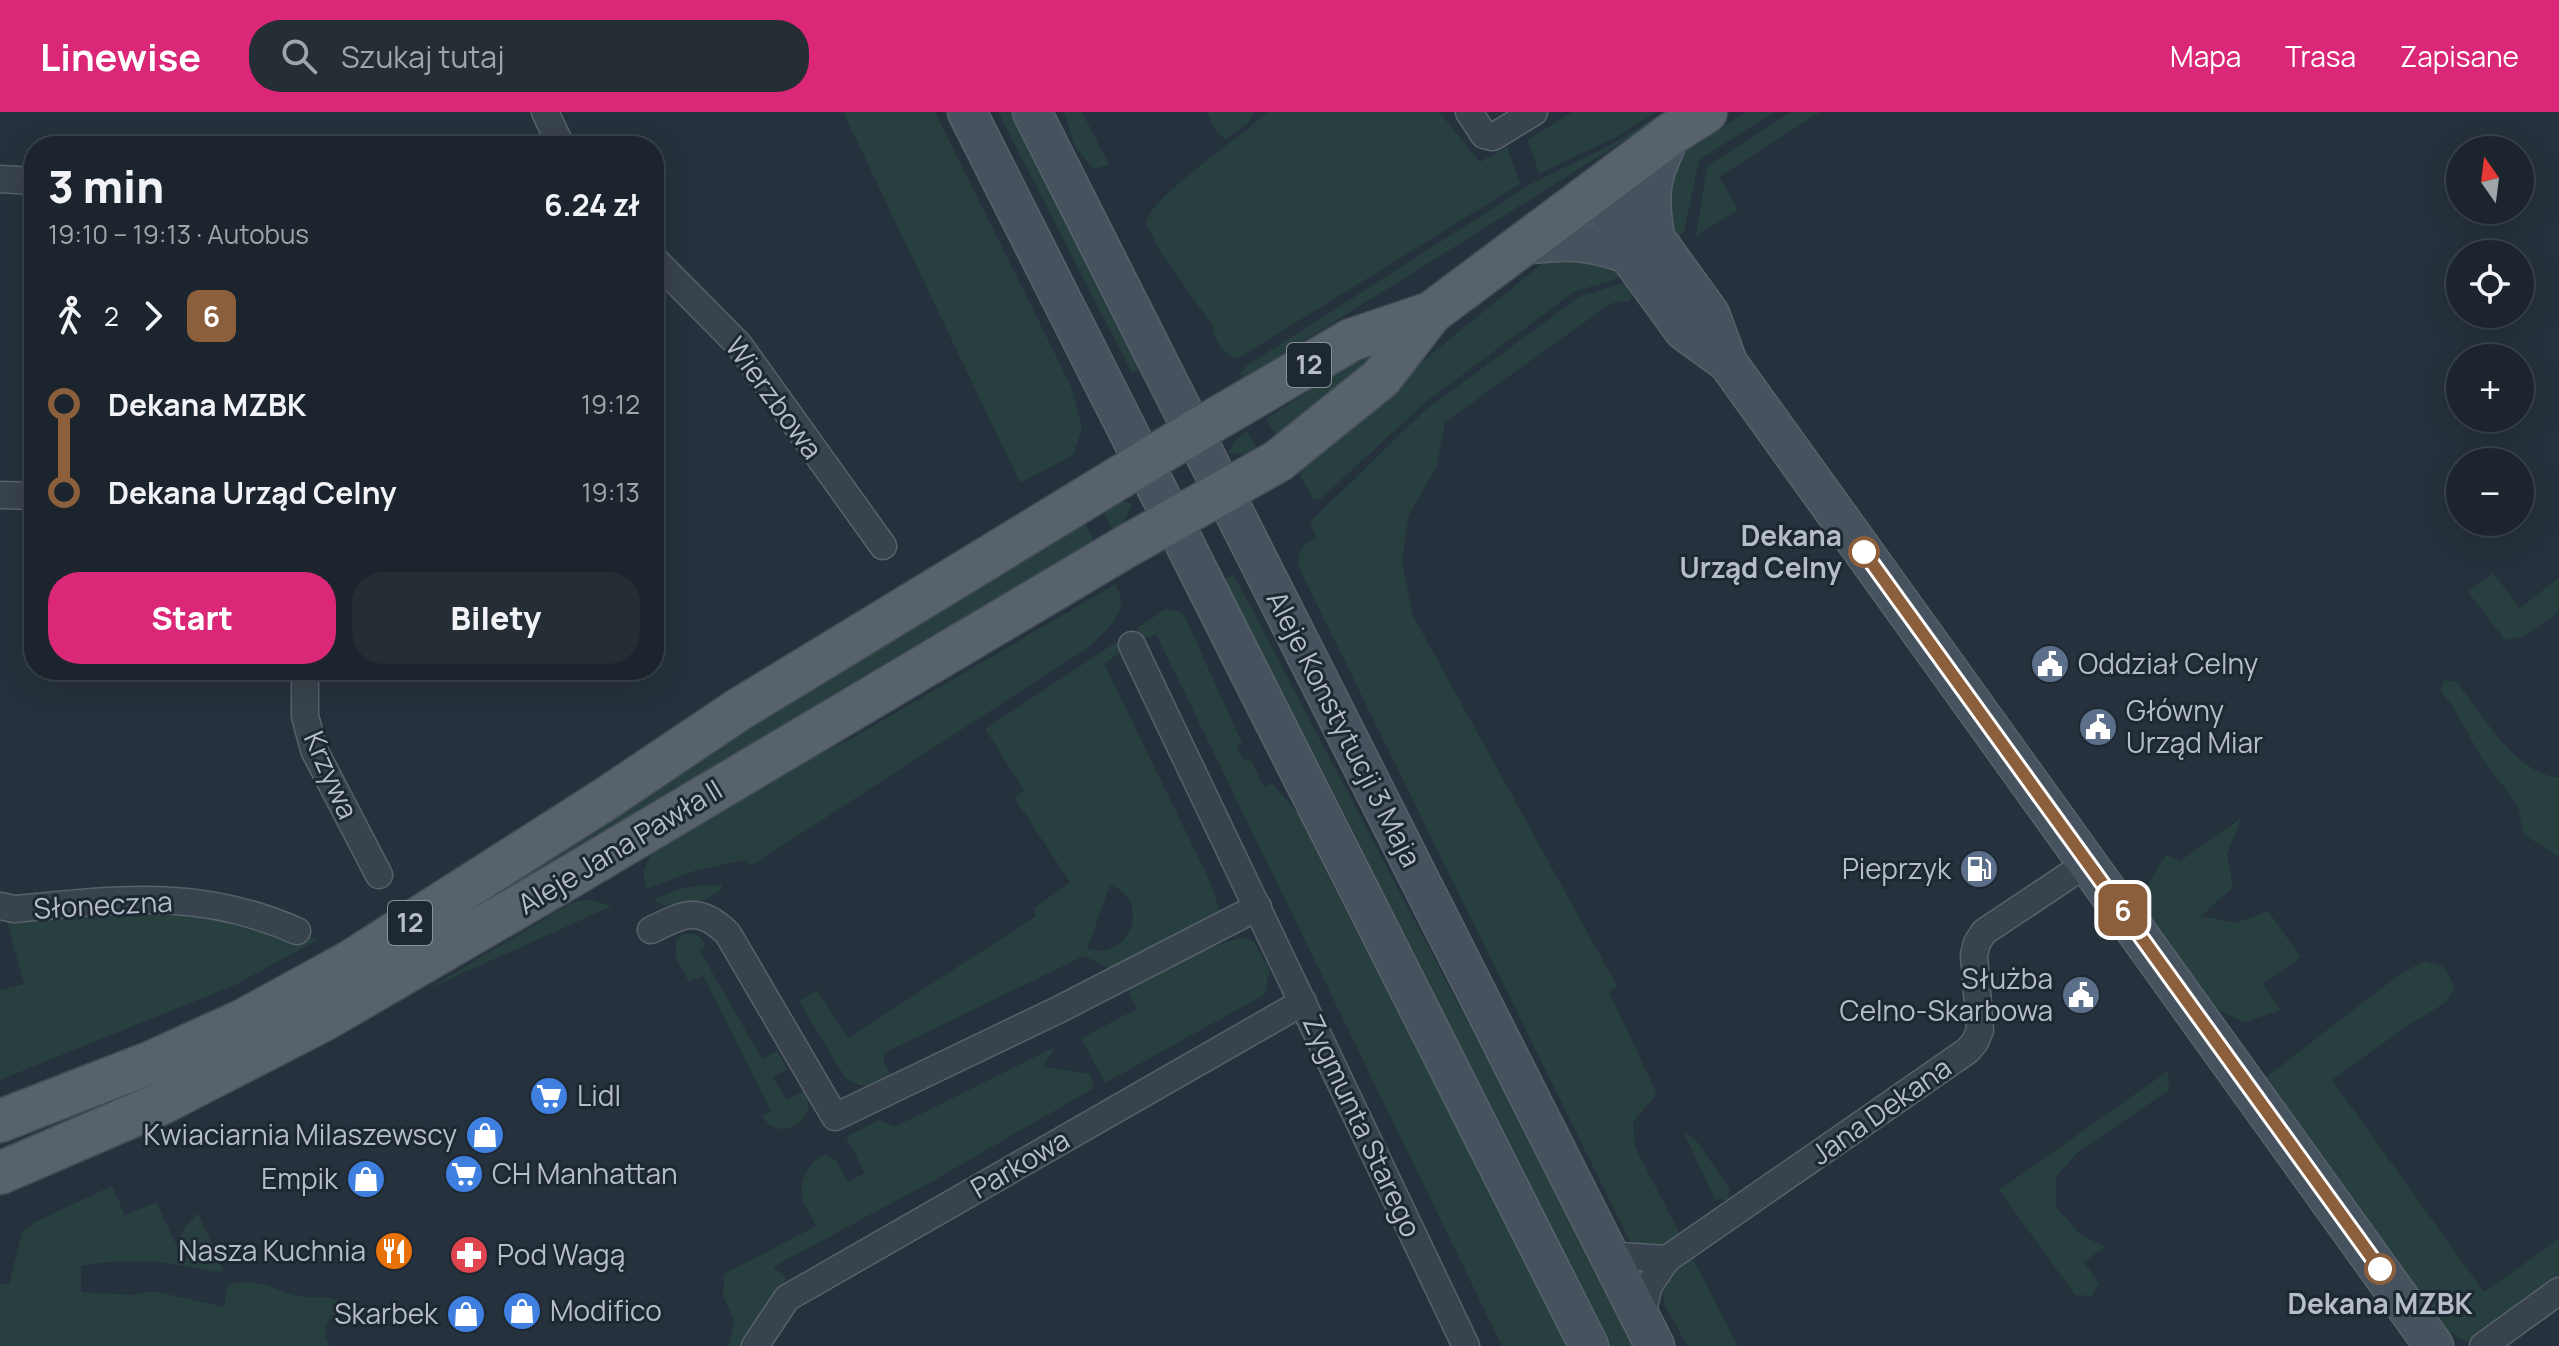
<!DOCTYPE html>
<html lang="pl">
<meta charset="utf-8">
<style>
:root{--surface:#1c252d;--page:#252d35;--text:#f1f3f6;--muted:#a0a5aa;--line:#3a4249;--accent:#db2777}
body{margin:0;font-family:Manrope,sans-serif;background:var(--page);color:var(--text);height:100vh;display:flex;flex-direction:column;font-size:30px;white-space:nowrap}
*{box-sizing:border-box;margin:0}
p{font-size:26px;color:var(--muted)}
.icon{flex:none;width:44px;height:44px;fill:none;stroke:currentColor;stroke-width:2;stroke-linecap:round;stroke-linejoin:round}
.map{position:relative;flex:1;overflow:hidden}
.panel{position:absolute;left:24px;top:24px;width:640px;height:544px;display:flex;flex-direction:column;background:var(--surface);border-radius:32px;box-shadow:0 8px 32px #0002,0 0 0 2px var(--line)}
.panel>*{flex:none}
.badge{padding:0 16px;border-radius:12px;font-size:28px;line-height:52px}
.needle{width:52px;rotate:346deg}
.tools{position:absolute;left:2446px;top:24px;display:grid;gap:16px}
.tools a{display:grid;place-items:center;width:88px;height:88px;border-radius:50%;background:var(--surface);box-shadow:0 8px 32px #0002,0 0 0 2px var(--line);font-size:40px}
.map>.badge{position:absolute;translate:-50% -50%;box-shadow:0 0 0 4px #fff}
.legs{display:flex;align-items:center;gap:12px;height:88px;padding:0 24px;font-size:26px}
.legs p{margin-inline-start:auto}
.overview{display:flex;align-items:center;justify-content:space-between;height:136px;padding:0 24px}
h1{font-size:44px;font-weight:800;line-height:60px}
.button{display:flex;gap:16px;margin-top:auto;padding:16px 24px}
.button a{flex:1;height:92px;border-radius:32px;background:var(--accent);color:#fff;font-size:32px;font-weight:800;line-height:92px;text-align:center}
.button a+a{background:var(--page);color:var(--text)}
ul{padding:0 24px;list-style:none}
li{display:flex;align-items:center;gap:28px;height:88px;font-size:30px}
li i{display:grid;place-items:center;width:12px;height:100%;margin:0 10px;background:currentColor}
li i::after{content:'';width:20px;height:20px;margin:-10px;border:6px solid;border-radius:50%;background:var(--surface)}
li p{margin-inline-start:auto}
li:first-child i{background:linear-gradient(#0000 50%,currentColor 0)}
li:last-child i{background:linear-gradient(currentColor 50%,#0000 0)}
header{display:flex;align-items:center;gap:48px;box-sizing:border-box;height:112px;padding:0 40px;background:var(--accent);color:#fff}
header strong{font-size:38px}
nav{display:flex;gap:44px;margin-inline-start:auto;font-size:28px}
.search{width:560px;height:72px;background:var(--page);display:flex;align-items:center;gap:20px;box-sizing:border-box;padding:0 28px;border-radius:32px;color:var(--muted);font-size:30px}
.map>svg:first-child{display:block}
.green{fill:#283f3f;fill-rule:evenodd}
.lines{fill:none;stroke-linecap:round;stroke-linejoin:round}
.street-casing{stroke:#57616b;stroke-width:29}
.secondary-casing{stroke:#57616b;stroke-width:41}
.primary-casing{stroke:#424c56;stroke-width:45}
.street{stroke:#39434d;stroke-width:26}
.secondary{stroke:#47525f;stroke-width:38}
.primary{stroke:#57626d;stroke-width:42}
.line-1-casing{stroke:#fff;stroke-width:18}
.line-1{stroke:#8b5e3c;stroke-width:12}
.stop-1-dot{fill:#fff;stroke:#8b5e3c;stroke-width:4}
.labels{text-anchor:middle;stroke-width:6;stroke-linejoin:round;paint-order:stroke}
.shield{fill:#1e2832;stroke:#88919b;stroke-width:2}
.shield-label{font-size:26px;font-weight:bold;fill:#b5bec8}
.street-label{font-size:28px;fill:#b5bec8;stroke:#1e2832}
.stop-label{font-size:28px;font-weight:bold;fill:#b5bec8;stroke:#1e2832;text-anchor:end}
.poi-label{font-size:28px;fill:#b5bec8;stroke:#1e2832;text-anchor:start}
</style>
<header>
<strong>Linewise</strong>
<div class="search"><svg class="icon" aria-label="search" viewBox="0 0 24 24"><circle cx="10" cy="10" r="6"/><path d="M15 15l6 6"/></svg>Szukaj tutaj</div>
<nav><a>Mapa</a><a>Trasa</a><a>Zapisane</a></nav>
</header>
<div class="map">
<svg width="2559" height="1234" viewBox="0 0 2559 1234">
<rect width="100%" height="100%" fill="#25313c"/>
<g class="green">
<polygon points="843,0 935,0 1071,274 1082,316 1073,343 1020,371"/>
<polygon points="998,0 1011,0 1142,255 1132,261"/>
<polygon points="1064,0 1082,0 1109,53 1094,57 1075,35"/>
<polygon points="1207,0 1255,0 1249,10 1225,28 1214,16"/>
<path d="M1267 0H1439L1480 50 1507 35 1520 72 1237 247C1221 240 1216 230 1212 213L1159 138 1146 111C1153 81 1241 27 1267 0Z"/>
<polygon points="1572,0 1656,0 1618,24 1539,62 1528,28"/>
<polygon points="1663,0 1670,0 1243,267 1240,262 1246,254 1534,70 1611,33"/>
<polygon points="1746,0 1774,0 1699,48 1684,120 1674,128 1668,118 1671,52 1684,40"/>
<polygon points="1791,0 1820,0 1719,65 1738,98 1696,124 1707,54"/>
<polygon points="1567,141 1631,159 1608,170 1575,179 1426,290 1319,388 1313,387 1295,354 1533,159 1543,151"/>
<path d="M1625 170 1632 182 1629 190 1619 189 1607 194 1445 310 1436 356 1409 403 1402 447 1412 502 1617 874 1609 880 1657 982 1633 1010 1635 1035 1738 1234H1687L1665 1193 1661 1174 1642 1137 1629 1128 1299 456C1297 439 1301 433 1316 426L1310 410 1423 300 1579 185Z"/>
<polygon points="1385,229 1394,231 1279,328 1266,307"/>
<polygon points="1247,319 1259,340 1242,342 1228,341 1234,330"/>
<polygon points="1119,388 1133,392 1123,411 1113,418 1100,394"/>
<polygon points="1081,403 1094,429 829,584 703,671 319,894 0,1048 0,1036 177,961"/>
<polygon points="2493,461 2520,496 2559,466 2559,500 2523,525 2505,528 2468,480"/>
<polygon points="1234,463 1637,1234 1605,1234 1223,467"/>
<path d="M1116 472C1130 501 1111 512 1092 533L751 754 744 748 697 758 646 777 643 760 656 731 813 644 847 629Z"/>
<polygon points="1166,497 1179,499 1185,505 1242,631 1237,634 1244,649 1250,646 1264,675 1272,671 1300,704 1568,1234 1502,1234 1156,522 1142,528 1137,516"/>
<path d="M1118 529 1122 539 1104 552 1210 769 1224 811 1125 864 1084 844 884 941V949L893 967C874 974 862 979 845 965L799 889 817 878 848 926 1036 804 1033 797 1070 770 1014 685 1024 678 985 617ZM1110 773C1153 788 1130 850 1087 837Z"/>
<path d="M2445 568 2457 570C2481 601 2517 664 2559 665V745L2524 723 2517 692 2483 648 2453 595 2440 577Z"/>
<polygon points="2241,706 2227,742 2233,775 2201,804 2236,811 2268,799 2301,845 2263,872 2281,898 2244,910 2214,896 2137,789 2166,743 2180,749"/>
<path d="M704 773H722L721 778C701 791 676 805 654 787L680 777Z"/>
<polygon points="588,787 612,794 426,878 556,800 574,790"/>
<polygon points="3,795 267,806 317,828 237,872 0,968 0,878 24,872"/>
<path d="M685 822C696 820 701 825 706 834L700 839 762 947 777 939 787 957 773 965 786 988 804 979C821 1008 780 1033 762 1004L771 999 703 864 689 870 675 844 676 828Z"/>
<polygon points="1243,825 1254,830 1270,858 1264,883 1105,971 1081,926 1137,897 1128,878 1205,837"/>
<polygon points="2424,849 2444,855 2455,875 2445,891 2404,916 2332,968 2484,1180 2559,1127 2559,1165 2501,1209 2466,1230 2449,1220 2265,966 2396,865"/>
<path d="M1057 934 1043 954 1090 962 1094 976 931 1070 773 1155 785 1164 787 1186 755 1234H728L735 1210 723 1184 724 1162 816 1114C812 1105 803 1093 802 1084 799 1066 811 1049 826 1042L836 1049 848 1070 865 1061 846 1025 879 1008 894 1015Z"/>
<polygon points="2168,959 2169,978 2076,1042 2056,1065 2056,1095 2081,1123 2105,1135 2084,1150 2099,1172 2091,1184 2075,1183 1999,1078"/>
<polygon points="1683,1019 1698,1031 1730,1077 1728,1088 1715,1087"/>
<path d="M112 1074 125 1103 156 1090 176 1132 185 1115 198 1101 224 1159 215 1160C166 1149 131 1145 81 1154V1180L136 1183 153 1179 224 1195 228 1173C257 1164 272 1178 298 1184 311 1187 324 1183 337 1188L340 1197 339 1206 330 1207C323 1215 324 1226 330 1234H0V1171L9 1173 22 1120 33 1111Z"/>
</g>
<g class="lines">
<defs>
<g id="street">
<polyline points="545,0 561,34"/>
<polyline points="1469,0 1484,23 1493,25 1534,0"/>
<polyline points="0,67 34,69"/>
<polyline points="654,147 739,233 883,434"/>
<polyline points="0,383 34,384"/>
<polyline points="1132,533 1466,1234"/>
<polyline points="305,558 305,604 314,638 379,763"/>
<path d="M0 794 14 797C118 788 197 775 297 819"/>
<path d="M651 818C684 802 699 793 728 822L835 1005 1060 897 1258 795"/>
<polyline points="1607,1137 1620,1144 1667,1147"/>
<polyline points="1641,1206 1649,1173 1667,1147 1967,939 1975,930 1980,918 1974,843 1977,831 1984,820 2089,750"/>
<polyline points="755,1234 787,1186 1303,890"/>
<polyline points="2483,1234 2559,1179"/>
</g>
<g id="secondary">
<polyline points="967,0 1589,1234"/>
<polyline points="1032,0 1655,1234"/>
<polyline points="1598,76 1627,97 1655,126 1710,202 1728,251 2434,1234"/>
<polyline points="1602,84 1628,142 1684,219 1728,251"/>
<path d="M1655 126C1647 76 1651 67 1671 22"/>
<path d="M1523 133C1568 128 1585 127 1628 142"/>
</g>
<g id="primary">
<polyline points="0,1009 152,950 244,908 350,850 607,686 738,598 1194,320 1351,228 1431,201"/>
<polyline points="0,1061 160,992 325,907 566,767 1127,434 1278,349 1381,266 1431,201 1671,22 1706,0"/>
</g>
</defs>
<use href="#street" class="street-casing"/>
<use href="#secondary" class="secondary-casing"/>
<use href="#primary" class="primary-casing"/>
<use href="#street" class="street"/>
<use href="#secondary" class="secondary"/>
<use href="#primary" class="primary"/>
</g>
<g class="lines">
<defs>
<polyline id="line-1" points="1864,440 2380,1157"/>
</defs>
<use href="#line-1" class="line-1-casing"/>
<use href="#line-1" class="line-1"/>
</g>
<defs>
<symbol id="civic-disc" viewBox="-11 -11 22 22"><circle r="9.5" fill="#5c6f8a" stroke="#1e2832"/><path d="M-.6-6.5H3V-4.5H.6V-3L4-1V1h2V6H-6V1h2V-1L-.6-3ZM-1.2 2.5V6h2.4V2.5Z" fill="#fff"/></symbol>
<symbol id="fuel-disc" viewBox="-11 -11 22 22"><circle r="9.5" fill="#5c6f8a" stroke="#1e2832"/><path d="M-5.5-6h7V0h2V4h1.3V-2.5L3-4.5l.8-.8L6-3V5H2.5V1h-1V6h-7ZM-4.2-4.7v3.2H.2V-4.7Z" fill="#fff"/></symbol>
<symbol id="supermarket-disc" viewBox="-11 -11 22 22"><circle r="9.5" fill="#3f7fe0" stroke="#1e2832"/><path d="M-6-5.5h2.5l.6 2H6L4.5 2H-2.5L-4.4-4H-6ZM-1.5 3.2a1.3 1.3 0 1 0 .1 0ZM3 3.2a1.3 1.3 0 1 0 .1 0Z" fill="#fff"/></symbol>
<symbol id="shop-disc" viewBox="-11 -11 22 22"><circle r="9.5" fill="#3f7fe0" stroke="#1e2832"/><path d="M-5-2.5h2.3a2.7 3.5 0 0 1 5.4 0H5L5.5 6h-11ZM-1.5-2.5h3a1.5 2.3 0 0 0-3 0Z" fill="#fff"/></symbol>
<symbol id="restaurant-disc" viewBox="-11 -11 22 22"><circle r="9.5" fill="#e8710a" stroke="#1e2832"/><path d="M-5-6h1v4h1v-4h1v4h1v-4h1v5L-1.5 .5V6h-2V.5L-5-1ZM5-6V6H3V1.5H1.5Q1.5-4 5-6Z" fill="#fff"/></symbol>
<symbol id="pharmacy-disc" viewBox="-11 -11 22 22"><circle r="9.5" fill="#e0444e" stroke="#1e2832"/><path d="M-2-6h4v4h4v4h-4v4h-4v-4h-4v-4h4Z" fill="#fff"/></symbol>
</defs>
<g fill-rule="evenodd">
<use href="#civic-disc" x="2028" y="530" width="44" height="44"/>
<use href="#civic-disc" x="2076" y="593" width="44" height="44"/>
<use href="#fuel-disc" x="1957" y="735" width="44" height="44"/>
<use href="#civic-disc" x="2059" y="861" width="44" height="44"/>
<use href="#supermarket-disc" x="527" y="962" width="44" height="44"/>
<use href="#shop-disc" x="463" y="1001" width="44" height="44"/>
<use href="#supermarket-disc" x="442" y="1040" width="44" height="44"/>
<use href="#shop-disc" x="344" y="1045" width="44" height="44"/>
<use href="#restaurant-disc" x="372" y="1117" width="44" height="44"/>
<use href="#pharmacy-disc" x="447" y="1121" width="44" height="44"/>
<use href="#shop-disc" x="500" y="1177" width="44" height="44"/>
<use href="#shop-disc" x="444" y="1180" width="44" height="44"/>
</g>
<g class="stop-1-dot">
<circle cx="1864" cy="440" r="14"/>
<circle cx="2380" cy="1157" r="14"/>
</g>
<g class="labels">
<g class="shield">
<rect x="1287" y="231" width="44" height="44" rx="6"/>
<rect x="388" y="789" width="44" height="44" rx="6"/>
</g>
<g class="shield-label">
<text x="1309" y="262">12</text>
<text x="410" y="820">12</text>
</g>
<g class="street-label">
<text transform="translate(774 286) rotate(54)" y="10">Wierzbowa</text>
<text transform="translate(1344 617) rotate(63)" y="10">Aleje Konstytucji 3 Maja</text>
<text transform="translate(331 663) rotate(66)" y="10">Krzywa</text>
<text transform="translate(620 735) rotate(-31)" y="10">Aleje Jana Pawła II</text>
<text transform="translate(103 793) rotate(-3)" y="10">Słoneczna</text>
<text transform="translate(1881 999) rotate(-35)" y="10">Jana Dekana</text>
<text transform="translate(1362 1014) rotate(65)" y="10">Zygmunta Starego</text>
<text transform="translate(1020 1052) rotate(-30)" y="10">Parkowa</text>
</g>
<g class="stop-label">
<text x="1842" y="434">Dekana<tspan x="1842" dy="32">Urząd Celny</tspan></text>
<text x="2380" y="1202" text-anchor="middle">Dekana MZBK</text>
</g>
<g class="poi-label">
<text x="2078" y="562">Oddział Celny</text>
<text x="2126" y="609">Główny<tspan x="2126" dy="32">Urząd Miar</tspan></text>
<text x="1951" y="767" text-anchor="end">Pieprzyk</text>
<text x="2053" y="877" text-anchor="end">Służba<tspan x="2053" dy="32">Celno-Skarbowa</tspan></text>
<text x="577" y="994">Lidl</text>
<text x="457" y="1033" text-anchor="end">Kwiaciarnia Milaszewscy</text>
<text x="492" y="1072">CH Manhattan</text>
<text x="338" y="1077" text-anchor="end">Empik</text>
<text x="366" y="1149" text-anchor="end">Nasza Kuchnia</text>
<text x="497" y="1153">Pod Wagą</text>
<text x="550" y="1209">Modifico</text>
<text x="438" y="1212" text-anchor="end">Skarbek</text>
</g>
</g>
</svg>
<div class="tools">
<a><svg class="needle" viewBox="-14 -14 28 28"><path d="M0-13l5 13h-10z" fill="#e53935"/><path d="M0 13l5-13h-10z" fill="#a0a5aa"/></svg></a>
<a><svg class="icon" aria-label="locate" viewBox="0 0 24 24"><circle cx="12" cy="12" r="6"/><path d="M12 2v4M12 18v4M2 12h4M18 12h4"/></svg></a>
<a>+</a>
<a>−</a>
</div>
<b class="badge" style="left:2123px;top:798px;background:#8b5e3c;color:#fff">6</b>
<section class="panel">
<div class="overview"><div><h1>3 min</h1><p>19:10 – 19:13 · Autobus</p></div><b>6.24 zł</b></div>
<div class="legs"><svg class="icon" aria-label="walk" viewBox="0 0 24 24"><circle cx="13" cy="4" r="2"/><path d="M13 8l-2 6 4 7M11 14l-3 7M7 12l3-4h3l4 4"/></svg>2<svg class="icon" aria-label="forward" viewBox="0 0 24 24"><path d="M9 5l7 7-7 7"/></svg><b class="badge" style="background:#8b5e3c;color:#fff">6</b></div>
<ul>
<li><i style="color:#8b5e3c"></i><b>Dekana MZBK</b><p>19:12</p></li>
<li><i style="color:#8b5e3c"></i><b>Dekana Urząd Celny</b><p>19:13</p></li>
</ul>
<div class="button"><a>Start</a><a>Bilety</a></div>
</section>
</div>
